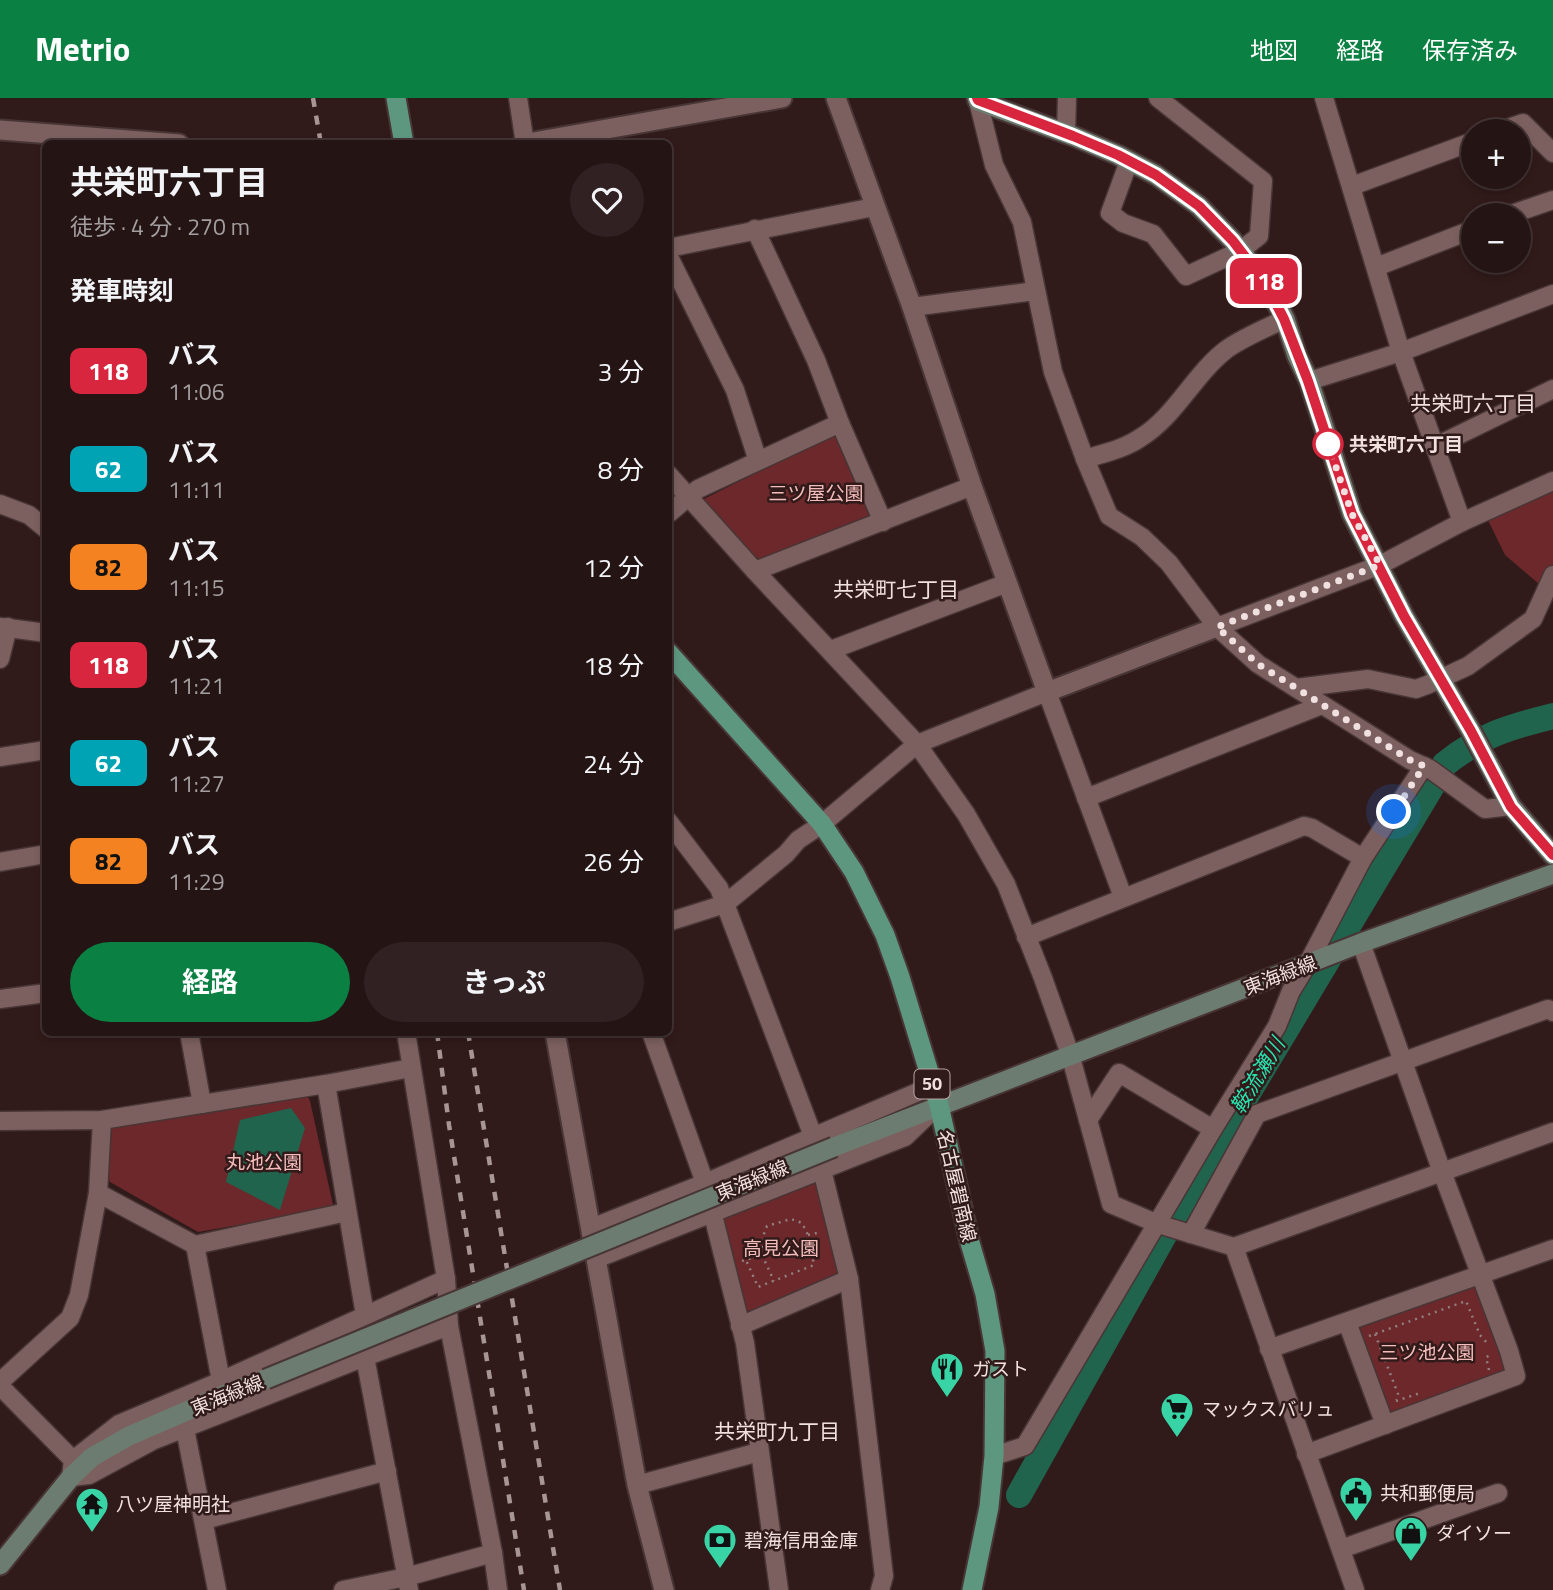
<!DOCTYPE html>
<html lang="ja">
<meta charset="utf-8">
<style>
:root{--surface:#251414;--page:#312122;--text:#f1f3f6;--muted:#a39ea0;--line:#423334;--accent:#0b8043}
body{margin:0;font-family:"Titillium Web","Noto Sans JP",sans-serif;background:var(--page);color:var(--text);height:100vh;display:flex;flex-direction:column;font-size:26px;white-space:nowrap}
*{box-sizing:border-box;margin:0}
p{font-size:23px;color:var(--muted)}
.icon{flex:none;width:38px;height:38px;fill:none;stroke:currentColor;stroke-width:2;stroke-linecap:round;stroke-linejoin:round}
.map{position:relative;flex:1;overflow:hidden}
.sheet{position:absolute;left:42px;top:42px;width:630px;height:896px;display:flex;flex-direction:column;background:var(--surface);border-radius:10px;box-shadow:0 4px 10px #0003,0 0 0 2px var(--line)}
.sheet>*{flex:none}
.badge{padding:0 14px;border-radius:10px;font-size:24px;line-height:46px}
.controls{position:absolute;left:1461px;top:21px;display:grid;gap:14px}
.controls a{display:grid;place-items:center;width:70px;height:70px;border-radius:50%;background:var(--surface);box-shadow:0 4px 10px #0003,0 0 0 2px var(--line);font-size:35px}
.you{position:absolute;width:35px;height:35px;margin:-18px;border:5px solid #fff;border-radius:50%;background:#1a73e8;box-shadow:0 0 0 10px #1a73e833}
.map>.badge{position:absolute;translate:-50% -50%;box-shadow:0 0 0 4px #fff}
h2{padding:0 28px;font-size:26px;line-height:63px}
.round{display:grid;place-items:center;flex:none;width:74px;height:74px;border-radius:37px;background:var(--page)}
.summary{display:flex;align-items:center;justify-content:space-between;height:119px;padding:0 28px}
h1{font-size:33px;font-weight:700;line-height:52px}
.action{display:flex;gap:14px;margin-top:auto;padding:14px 28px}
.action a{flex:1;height:80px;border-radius:42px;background:var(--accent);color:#fff;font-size:28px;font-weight:700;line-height:80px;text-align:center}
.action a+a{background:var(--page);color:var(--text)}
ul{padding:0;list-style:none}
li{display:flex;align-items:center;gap:21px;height:98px;padding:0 28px}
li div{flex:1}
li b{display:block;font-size:26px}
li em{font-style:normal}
li .badge{min-width:77px;font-weight:700;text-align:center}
header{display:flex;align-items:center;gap:42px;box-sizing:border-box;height:98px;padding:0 35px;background:var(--accent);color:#fff}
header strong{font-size:33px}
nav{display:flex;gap:38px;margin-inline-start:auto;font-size:24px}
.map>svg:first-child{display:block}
.green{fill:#6c282b}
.water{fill:#20644e}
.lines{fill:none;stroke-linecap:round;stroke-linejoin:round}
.river{stroke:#20644e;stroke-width:26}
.minor-casing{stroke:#483535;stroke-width:21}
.tertiary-casing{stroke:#483535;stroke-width:23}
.secondary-casing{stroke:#483535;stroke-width:23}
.primary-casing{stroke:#483535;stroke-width:23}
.path{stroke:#937f7f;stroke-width:2.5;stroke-dasharray:2 5;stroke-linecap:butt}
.minor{stroke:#7c605f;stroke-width:18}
.tertiary{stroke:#7c605f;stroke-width:19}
.secondary{stroke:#6d7c70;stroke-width:19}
.primary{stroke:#5d9780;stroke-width:19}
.rail{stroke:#a89595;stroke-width:4.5;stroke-dasharray:9 9;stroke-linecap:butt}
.secondary-bridge-casing{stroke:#483535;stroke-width:23;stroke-linecap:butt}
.secondary-bridge{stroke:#6d7c70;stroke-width:19}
.line-casing{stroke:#fff;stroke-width:16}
.line{stroke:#d7263d;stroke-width:10}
.walk{stroke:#f0e0df;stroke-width:7;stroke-dasharray:0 12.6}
.stop-dot{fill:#fff;stroke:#d7263d;stroke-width:3.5}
.labels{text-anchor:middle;stroke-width:5;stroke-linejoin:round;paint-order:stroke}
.shield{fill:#311a1a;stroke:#b7a5a4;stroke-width:2}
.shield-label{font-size:18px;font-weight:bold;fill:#f0e0df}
.stop-label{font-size:19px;font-weight:bold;fill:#f0e0df;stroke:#311a1a;text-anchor:start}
.park-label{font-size:19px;fill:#f4bdbb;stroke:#311a1a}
.street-label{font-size:19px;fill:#f0e0df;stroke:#311a1a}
.poi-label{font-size:19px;fill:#f0e0df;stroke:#311a1a;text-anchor:start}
.neighbourhood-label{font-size:21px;fill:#f0e0df;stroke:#311a1a}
.water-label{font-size:21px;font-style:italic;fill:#29e4b0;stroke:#311a1a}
</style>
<header>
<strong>Metrio</strong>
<nav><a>地図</a><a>経路</a><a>保存済み</a></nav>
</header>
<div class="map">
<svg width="1553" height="1492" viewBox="0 0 1553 1492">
<rect width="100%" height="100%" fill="#311a1a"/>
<g class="green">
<polygon points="834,336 841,339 872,414 869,423 759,462 704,407 704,401"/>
<polygon points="1553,383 1553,477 1546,492 1505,457 1484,414"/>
<polygon points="307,997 310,1003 333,1107 327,1112 198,1134 110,1084 106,1077 108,1031"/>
<polygon points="812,1084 821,1087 839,1172 838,1180 751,1216 744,1210 723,1127 725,1120"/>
<polygon points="1471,1186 1478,1189 1507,1269 1504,1278 1391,1318 1357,1226"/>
</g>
<polygon class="water" points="291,1010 305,1030 280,1112 226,1084 240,1022"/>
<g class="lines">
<path class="river" d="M1019 1397 1182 1105 1445 666C1481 637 1509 629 1553 618"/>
<defs>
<g id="minor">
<polyline points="518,0 525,46"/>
<polyline points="1324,0 1401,254 1462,424"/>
<polyline points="978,3 994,67 1022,124 1053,274 1085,361 1109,418 1142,439 1169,465 1217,529"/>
<polyline points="1500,33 1523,25 1553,55"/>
<polyline points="1066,35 1067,0"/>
<polyline points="1129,63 1110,115 1123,125 1153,136 1186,178 1240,153 1259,138 1263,83 1158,0"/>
<polyline points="1352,88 1474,43"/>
<polyline points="1509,117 1553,102"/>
<polyline points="755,131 816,262 840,325 883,424"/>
<polyline points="668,150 874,109"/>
<polyline points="668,157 735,292 758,363"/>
<polyline points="1376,169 1474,131"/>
<polyline points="912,209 1035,193"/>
<polyline points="1309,283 1401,254 1553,196"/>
<polyline points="1434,349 1553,291"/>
<path d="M1085 361C1104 355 1124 351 1140 340 1176 318 1194 276 1227 251 1244 239 1266 230 1285 221"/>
<polyline points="668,376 755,473 917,646 966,716 1006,786 1043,880 1070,956 1111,1106 1158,1126 1234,1149 1553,1034"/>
<polyline points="0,406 29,417 46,431"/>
<polyline points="668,416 698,391 840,325"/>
<polyline points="755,473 972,388"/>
<polyline points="0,529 46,535"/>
<polyline points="831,552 1007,485"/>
<polyline points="0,561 8,529"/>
<polyline points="1296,590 1368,581 1416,591 1427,587 1468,568 1533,521 1553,477"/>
<polyline points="0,659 46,652"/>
<polyline points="1086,700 1322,607"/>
<polyline points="1511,708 1485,711 1430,671 1410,662 1258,566 1217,529 1380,467 1462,424 1553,383"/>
<polyline points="668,723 719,790 813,1038"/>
<polyline points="0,764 46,756"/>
<polyline points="668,824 725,806 786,756 798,742 822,726 917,646 1047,594 1123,799"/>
<polyline points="1026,839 1304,728 1312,730 1363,760"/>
<polyline points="0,901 46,895"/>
<polyline points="189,934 202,1006"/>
<polyline points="406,934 446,1181 449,1228 493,1455 498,1492"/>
<polyline points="651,934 705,1085 745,1245 779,1492"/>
<polyline points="326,986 365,1217"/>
<polyline points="1088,1022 1119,975 1213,1031"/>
<polyline points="0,1023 102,1022 326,986 411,970"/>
<polyline points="822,1072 849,1181 884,1478 880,1492"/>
<polyline points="98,1095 195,1147 347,1114"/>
<polyline points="591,1130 705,1085 932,988"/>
<polyline points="1191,1136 1257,1016 1548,911 1553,914"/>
<polyline points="195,1147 221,1283"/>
<polyline points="1234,1149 1355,1492"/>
<polyline points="596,1161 905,1039 933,1012"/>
<polyline points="446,1181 221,1283 119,1326 73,1362 71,1379 89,1377 152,1343 365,1259 449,1228"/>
<polyline points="1347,1224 1385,1327"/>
<polyline points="740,1228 849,1181"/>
<polyline points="1269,1251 1553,1151"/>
<polyline points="365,1259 409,1492"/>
<polyline points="0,1284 70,1220 79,1197 98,1095 102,1022"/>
<polyline points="0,1288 73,1362"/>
<polyline points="185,1331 217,1492"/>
<polyline points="1306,1356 1516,1278 1509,1253 1442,1074 1361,845"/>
<polyline points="994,1358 1025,1348 1213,1031 1277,928 1291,893 1307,867 1363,760 1424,668"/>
<polyline points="637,1387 759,1354"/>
<polyline points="204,1422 387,1373"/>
<polyline points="1341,1451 1498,1395"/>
<polyline points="343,1492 406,1479 493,1455"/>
</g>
<g id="tertiary">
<polyline points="836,0 912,209 972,388 1047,594 1217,529"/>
<polyline points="0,32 179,46"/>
<polyline points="522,46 782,0"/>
<polyline points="555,934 637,1387 664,1492"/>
</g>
<g id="secondary">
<polyline points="977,0 978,3 1073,38 1118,57 1156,77 1199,108 1233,143 1266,185 1285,221 1297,258 1309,283 1352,416 1404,518 1471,633 1511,708 1553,757"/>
<polyline points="834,1049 1361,845 1553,776"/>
<polyline points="0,1467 71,1379 92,1359 129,1338 226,1296 266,1281"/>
</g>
<g id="primary">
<polyline points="396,0 404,46"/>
<polyline points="668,554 822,726 854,774 885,837 900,879 939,1007 970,1145 985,1196 995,1253 994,1358 989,1409 972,1492"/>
</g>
</defs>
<use href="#minor" class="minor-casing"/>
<use href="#tertiary" class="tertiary-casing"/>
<use href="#secondary" class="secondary-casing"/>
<use href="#primary" class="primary-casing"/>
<g class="path">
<polyline points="808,1137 821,1134"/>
<polyline points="762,1157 774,1183"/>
<polyline points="742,1163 762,1157 762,1141 767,1128 791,1121 802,1125 808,1137 814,1167 758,1189 746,1162"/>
<polyline points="1375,1236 1398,1296 1396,1302"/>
<polyline points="1369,1238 1466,1203 1480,1237 1488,1246"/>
<polyline points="1489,1272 1486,1259 1492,1257"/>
<polyline points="1396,1303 1420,1295"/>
</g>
<use href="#minor" class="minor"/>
<use href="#tertiary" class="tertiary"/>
<use href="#secondary" class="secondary"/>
<use href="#primary" class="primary"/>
<g class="rail">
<polyline points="313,0 321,46"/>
<polyline points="437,934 449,1027 524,1492"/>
<polyline points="468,934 560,1492"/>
</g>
<defs>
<polyline id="secondary-bridge" points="266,1281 834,1049"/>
</defs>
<use href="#secondary-bridge" class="secondary-bridge-casing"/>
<use href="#secondary-bridge" class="secondary-bridge"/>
</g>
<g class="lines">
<defs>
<polyline id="line" points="977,0 978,2 1073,38 1118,57 1156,77 1199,108 1233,143 1266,186 1284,221 1308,283 1352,416 1404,518 1471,633 1511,709 1553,757"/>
</defs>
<use href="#line" class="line-casing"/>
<use href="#line" class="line"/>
<polyline class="walk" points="1328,346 1352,416 1380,467 1217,529 1258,566 1410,662 1424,668 1394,714"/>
</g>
<defs>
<symbol id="restaurant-pin" viewBox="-11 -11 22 30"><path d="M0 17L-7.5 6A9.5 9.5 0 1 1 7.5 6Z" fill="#38d4a6" stroke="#311a1a"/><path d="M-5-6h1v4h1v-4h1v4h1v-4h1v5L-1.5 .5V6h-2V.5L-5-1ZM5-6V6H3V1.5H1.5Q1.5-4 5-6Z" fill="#111"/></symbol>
<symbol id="supermarket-pin" viewBox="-11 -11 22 30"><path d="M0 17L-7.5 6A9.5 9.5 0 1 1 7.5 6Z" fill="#38d4a6" stroke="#311a1a"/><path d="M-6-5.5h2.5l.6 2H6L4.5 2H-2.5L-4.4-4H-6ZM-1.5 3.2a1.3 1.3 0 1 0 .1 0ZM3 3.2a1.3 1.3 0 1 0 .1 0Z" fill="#111"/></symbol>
<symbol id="civic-pin" viewBox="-11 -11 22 30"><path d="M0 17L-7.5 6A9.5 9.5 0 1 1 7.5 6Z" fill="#38d4a6" stroke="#311a1a"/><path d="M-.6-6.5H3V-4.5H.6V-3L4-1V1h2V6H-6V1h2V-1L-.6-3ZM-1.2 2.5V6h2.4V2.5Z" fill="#111"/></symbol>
<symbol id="temple-pin" viewBox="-11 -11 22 30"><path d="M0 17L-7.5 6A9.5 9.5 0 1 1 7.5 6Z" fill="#38d4a6" stroke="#311a1a"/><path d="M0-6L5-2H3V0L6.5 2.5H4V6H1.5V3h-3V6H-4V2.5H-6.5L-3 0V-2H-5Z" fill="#111"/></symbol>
<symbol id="shop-pin" viewBox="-11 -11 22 30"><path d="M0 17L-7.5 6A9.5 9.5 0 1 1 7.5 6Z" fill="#38d4a6" stroke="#311a1a"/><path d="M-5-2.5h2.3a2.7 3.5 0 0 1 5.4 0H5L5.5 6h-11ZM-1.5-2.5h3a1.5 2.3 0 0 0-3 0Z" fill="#111"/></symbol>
<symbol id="bank-pin" viewBox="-11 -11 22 30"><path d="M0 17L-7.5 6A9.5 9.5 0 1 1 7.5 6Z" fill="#38d4a6" stroke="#311a1a"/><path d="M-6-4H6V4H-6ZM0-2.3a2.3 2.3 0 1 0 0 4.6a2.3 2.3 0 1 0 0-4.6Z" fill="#111"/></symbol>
</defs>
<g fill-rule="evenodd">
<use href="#restaurant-pin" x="928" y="1252" width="38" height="52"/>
<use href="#supermarket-pin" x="1158" y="1292" width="38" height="52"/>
<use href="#civic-pin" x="1337" y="1376" width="38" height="52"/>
<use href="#temple-pin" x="73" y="1387" width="38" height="52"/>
<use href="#shop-pin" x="1392" y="1416" width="38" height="52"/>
<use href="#bank-pin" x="701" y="1423" width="38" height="52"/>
</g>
<circle class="stop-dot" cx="1328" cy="346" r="14"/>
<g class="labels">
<rect class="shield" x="914.5" y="971.5" width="35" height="29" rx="5"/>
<g class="shield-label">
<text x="932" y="992">50</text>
</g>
<g class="stop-label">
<text x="1349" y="353">共栄町六丁目</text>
</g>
<g class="park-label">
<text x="816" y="402">三ツ屋公園</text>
<text x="264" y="1071">丸池公園</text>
<text x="781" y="1157">高見公園</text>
<text x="1427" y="1261">三ツ池公園</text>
</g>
<g class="street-label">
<text transform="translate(1280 877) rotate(-21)" y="7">東海緑線</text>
<text transform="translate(752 1082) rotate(-22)" y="7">東海緑線</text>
<text transform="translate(957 1088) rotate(77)" y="7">名古屋碧南線</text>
<text transform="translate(227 1297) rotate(-22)" y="7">東海緑線</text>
</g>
<g class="poi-label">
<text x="972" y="1278">ガスト</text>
<text x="1202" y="1318">マックスバリュ</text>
<text x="1380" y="1402">共和郵便局</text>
<text x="116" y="1413">八ツ屋神明社</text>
<text x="1436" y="1442">ダイソー</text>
<text x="744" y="1449">碧海信用金庫</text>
</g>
<g class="neighbourhood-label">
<text x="1473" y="313">共栄町六丁目</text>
<text x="896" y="499">共栄町七丁目</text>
<text x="777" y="1341">共栄町九丁目</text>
</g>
<g class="water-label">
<text transform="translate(1258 978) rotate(-59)" y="7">鞍流瀬川</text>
</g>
</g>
</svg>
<div class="controls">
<a>+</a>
<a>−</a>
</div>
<div class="you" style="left:1394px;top:714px"></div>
<b class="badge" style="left:1264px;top:183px;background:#d7263d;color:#fff">118</b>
<section class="sheet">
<div class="summary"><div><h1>共栄町六丁目</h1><p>徒歩 · 4 分 · 270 m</p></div><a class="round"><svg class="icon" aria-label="heart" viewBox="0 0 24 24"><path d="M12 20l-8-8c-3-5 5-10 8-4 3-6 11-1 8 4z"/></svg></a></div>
<h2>発車時刻</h2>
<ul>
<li><span class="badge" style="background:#d7263d;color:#fff">118</span><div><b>バス</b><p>11:06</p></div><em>3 分</em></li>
<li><span class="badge" style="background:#00a3b4;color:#fff">62</span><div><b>バス</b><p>11:11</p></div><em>8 分</em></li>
<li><span class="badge" style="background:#f58220;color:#111">82</span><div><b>バス</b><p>11:15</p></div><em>12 分</em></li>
<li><span class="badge" style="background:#d7263d;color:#fff">118</span><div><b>バス</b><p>11:21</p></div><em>18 分</em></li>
<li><span class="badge" style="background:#00a3b4;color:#fff">62</span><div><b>バス</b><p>11:27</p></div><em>24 分</em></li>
<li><span class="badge" style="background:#f58220;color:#111">82</span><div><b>バス</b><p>11:29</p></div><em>26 分</em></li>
</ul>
<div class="action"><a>経路</a><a>きっぷ</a></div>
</section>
</div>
